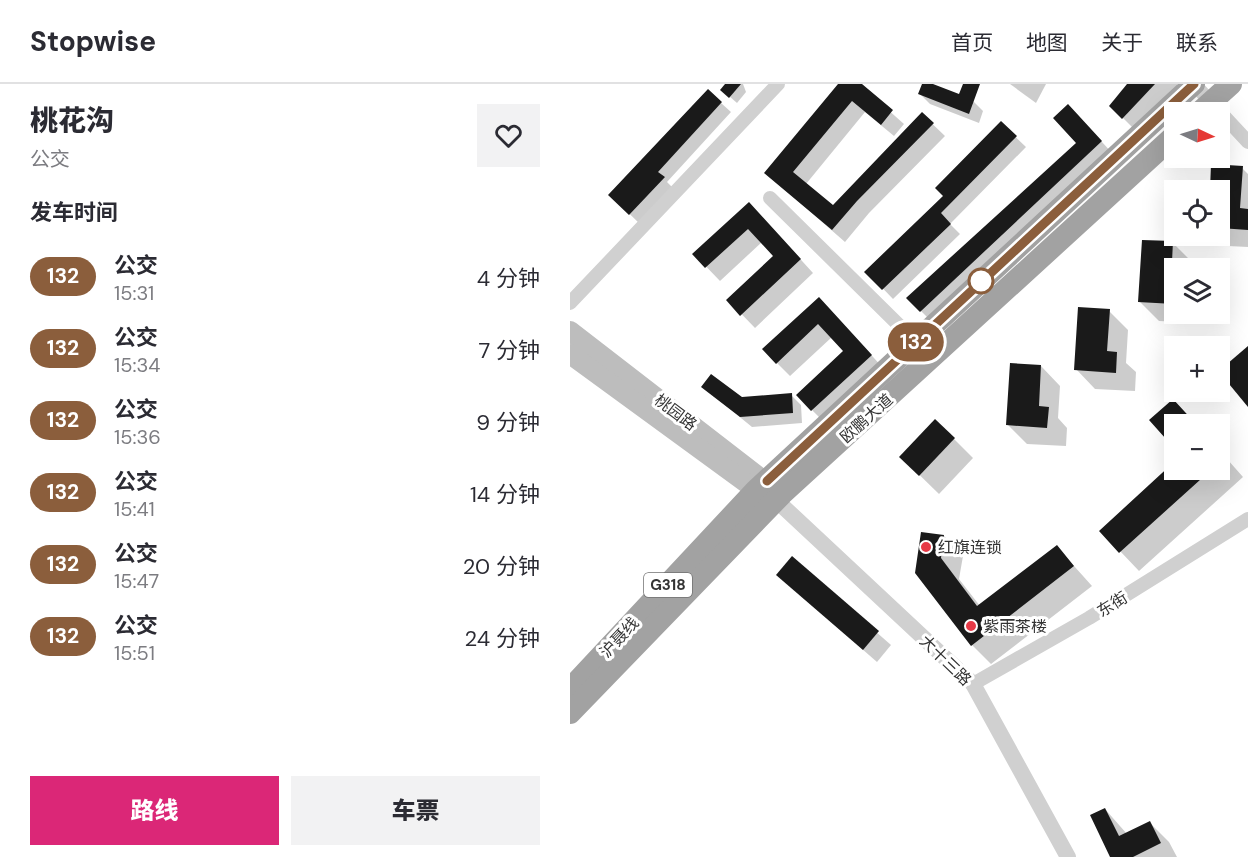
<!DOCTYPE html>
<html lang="zh">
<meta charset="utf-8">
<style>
:root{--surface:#fff;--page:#f2f2f3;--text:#2b2b33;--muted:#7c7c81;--line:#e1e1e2;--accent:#db2777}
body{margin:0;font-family:"DM Sans","Noto Sans SC",sans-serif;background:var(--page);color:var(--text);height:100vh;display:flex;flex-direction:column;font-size:22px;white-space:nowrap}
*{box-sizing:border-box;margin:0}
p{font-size:20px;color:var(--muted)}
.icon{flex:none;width:33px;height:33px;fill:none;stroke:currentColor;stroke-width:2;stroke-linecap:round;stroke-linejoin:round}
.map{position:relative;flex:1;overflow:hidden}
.side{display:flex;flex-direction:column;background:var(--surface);width:570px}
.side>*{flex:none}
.badge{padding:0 12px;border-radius:20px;font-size:21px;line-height:39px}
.needle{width:39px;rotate:94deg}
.tools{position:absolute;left:594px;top:18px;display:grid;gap:12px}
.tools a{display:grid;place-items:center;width:66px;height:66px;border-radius:0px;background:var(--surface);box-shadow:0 6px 24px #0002;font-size:30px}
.map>.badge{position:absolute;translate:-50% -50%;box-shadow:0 0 0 3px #fff}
h2{padding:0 30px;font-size:22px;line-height:54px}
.round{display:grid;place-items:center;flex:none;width:63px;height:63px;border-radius:0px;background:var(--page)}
.summary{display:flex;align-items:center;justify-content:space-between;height:102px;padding:0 30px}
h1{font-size:28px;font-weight:800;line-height:45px}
.button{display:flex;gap:12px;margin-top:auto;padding:12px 30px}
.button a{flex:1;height:69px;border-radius:0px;background:var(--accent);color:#fff;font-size:24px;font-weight:800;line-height:69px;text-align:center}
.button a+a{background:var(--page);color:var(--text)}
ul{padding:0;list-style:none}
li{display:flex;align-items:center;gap:18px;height:72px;padding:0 30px}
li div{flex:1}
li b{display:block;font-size:22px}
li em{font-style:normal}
li .badge{min-width:66px;font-weight:700;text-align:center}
header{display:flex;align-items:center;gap:36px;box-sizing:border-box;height:84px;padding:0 30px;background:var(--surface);border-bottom:2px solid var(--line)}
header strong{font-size:28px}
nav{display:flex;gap:33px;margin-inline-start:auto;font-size:21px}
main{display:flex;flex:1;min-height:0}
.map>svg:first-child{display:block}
.shadow{fill:#0003}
.building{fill:#1a1a1a}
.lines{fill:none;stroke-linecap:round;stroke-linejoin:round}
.minor{stroke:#d0d0d0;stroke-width:14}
.tertiary{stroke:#d0d0d0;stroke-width:16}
.secondary{stroke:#bdbdbd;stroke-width:20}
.trunk{stroke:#a2a2a2;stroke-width:22}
.line-casing{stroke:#fff;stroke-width:14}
.line{stroke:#8b5e3c;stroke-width:9}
.stop-dot{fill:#fff;stroke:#8b5e3c;stroke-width:3}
.poi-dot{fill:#e63946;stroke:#fff;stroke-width:2}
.labels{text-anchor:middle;stroke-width:6;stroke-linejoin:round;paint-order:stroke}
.shield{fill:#fff;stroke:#707070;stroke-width:1.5}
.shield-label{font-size:15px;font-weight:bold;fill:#333}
.street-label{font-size:16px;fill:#333;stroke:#fff}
.poi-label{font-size:16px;fill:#333;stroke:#fff;text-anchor:start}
</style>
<header>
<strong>Stopwise</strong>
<nav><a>首页</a><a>地图</a><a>关于</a><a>联系</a></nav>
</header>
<main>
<section class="side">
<div class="summary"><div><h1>桃花沟</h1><p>公交</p></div><a class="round"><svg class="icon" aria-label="heart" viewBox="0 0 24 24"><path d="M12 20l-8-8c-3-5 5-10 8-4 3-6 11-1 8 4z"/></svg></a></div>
<h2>发车时间</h2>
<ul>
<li><span class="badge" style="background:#8b5e3c;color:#fff">132</span><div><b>公交</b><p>15:31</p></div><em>4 分钟</em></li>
<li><span class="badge" style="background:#8b5e3c;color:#fff">132</span><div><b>公交</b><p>15:34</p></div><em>7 分钟</em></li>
<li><span class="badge" style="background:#8b5e3c;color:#fff">132</span><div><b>公交</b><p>15:36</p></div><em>9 分钟</em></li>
<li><span class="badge" style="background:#8b5e3c;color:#fff">132</span><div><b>公交</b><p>15:41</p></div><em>14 分钟</em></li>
<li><span class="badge" style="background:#8b5e3c;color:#fff">132</span><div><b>公交</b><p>15:47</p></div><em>20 分钟</em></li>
<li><span class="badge" style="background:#8b5e3c;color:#fff">132</span><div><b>公交</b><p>15:51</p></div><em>24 分钟</em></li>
</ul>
<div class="button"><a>路线</a><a>车票</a></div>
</section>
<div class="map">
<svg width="678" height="773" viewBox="0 0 678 773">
<rect width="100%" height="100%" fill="#fff"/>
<g class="shadow">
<polygon points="157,0 173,0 176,8 167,19 159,12"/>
<polygon points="270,0 289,0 334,40 324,52 295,28 236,100 263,123 352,30 375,52 299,129 275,158 196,89"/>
<polygon points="354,0 403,17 413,27 409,39 360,20 350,10"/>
<polygon points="440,0 476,0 466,19"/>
<polygon points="559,0 607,0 607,3 566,47 541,22"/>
<polygon points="151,19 161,28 97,98 103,104 70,140 40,111"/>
<polygon points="510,34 543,70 363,239 338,214 508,59"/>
<polygon points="431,39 456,63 380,140 390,150 323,215 297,188 375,112"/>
<polygon points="642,82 672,84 678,90 678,163 658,162 648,152 650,106 641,106"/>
<polygon points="192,133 243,189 185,244 158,216 205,172 192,158 150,197 124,170"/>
<polygon points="603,159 622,178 621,184 604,184 604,230 629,230 628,239 589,237 570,218"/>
<polygon points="539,227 558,246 556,279 566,288 565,307 525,305 506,285"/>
<polygon points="262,228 314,285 255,339 242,326 275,268 262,253 220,292 194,266"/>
<polygon points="471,282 490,302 488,334 497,344 496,362 457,360 438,341"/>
<polygon points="133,303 172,315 221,311 231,321 232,339 182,343"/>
<polygon points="603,317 626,340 604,340 604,362 581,336"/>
<polygon points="366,337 403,374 369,410 331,373"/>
<polygon points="650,367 673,393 569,487 531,447 604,380 604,386 650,386"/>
<polygon points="374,452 393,472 389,495 410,522 487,463 522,502 421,580 402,561 347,488"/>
<polygon points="222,474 321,561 307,578 222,504"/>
<polygon points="535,725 557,750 580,739 599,758 607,773 541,773"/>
</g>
<g class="building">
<polygon points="155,0 171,0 159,14 150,6"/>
<polygon points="268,0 292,0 323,26 311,41 282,17 223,88 263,121 352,28 364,39 287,117 262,146 194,89"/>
<polygon points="352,0 363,0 389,10 393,0 410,0 399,30 348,10"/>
<polygon points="557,0 585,0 552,35 539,22"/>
<polygon points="138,5 152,18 88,88 95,93 59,131 38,111"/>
<polygon points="498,20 532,57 350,228 336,214 506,59 483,34"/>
<polygon points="431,37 447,52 371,129 381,140 312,206 294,188 373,112 365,104"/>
<polygon points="641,80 673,82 670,124 678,125 678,146 650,144 650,106 640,106"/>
<polygon points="179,118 231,175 170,232 156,216 203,172 178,145 135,184 122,170"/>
<polygon points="572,156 603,157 601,199 604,199 604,220 568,218"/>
<polygon points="249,213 302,271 241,327 226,311 273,267 248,240 206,280 192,265"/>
<polygon points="508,223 540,225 537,267 547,268 546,289 504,286"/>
<polygon points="678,262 678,323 650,289 650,286"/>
<polygon points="440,279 471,281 469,322 479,323 477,344 436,341"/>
<polygon points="141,290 172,313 222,309 223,329 170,333 131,303"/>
<polygon points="603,315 626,340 604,340 604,364 579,336"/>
<polygon points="365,335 385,354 349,392 329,373"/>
<polygon points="604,378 604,386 641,386 549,469 529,447"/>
<polygon points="351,448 374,451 371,474 407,522 487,461 504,482 401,562 345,489"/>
<polygon points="222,472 309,547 293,566 206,491"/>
<polygon points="535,724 549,752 580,737 591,759 563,773 540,773 520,731"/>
</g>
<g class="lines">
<g class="minor">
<polyline points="624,0 678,58"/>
<polyline points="200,114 346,258"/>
<polyline points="0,219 208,0"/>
<polyline points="403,600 519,534 678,435"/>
</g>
<polyline class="tertiary" points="206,416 403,600 498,773"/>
<g class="secondary">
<polyline points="0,247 207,407"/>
<polyline points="0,270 186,406 197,417"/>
</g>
<g class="trunk">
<polyline points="630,28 661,0"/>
<polyline points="0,605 186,406 624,0"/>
<polyline points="0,629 212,410 604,52"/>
</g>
</g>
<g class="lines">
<defs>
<polyline id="line" points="197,397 624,0"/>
</defs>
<use href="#line" class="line-casing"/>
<use href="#line" class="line"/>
</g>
<circle class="stop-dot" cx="411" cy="197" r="12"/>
<g class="poi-dot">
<circle cx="356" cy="463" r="6"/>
<circle cx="401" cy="542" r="6"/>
</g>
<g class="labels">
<rect class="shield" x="74" y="489" width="48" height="24" rx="4.5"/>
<g class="shield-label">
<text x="98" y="506">G318</text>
</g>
<g class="street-label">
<text transform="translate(106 328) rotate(37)" y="6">桃园路</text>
<text transform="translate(296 334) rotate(-42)" y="6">欧鹏大道</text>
<text transform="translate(542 520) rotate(-32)" y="6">东街</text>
<text transform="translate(49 553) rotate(-47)" y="6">沪聂线</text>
<text transform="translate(376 576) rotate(44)" y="6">大十三路</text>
</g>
<g class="poi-label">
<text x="368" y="469">红旗连锁</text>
<text x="413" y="548">紫雨茶楼</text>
</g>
</g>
</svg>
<div class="tools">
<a><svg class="needle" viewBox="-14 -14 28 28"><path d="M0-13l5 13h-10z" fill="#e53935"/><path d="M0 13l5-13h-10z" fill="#7c7c81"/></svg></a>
<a><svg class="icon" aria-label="locate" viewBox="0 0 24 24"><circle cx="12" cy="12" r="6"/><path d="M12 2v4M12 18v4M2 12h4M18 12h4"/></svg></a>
<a><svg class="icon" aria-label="layers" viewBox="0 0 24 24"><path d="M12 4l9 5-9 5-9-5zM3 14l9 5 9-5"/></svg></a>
<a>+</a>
<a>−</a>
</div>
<b class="badge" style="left:346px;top:258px;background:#8b5e3c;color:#fff">132</b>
</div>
</main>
